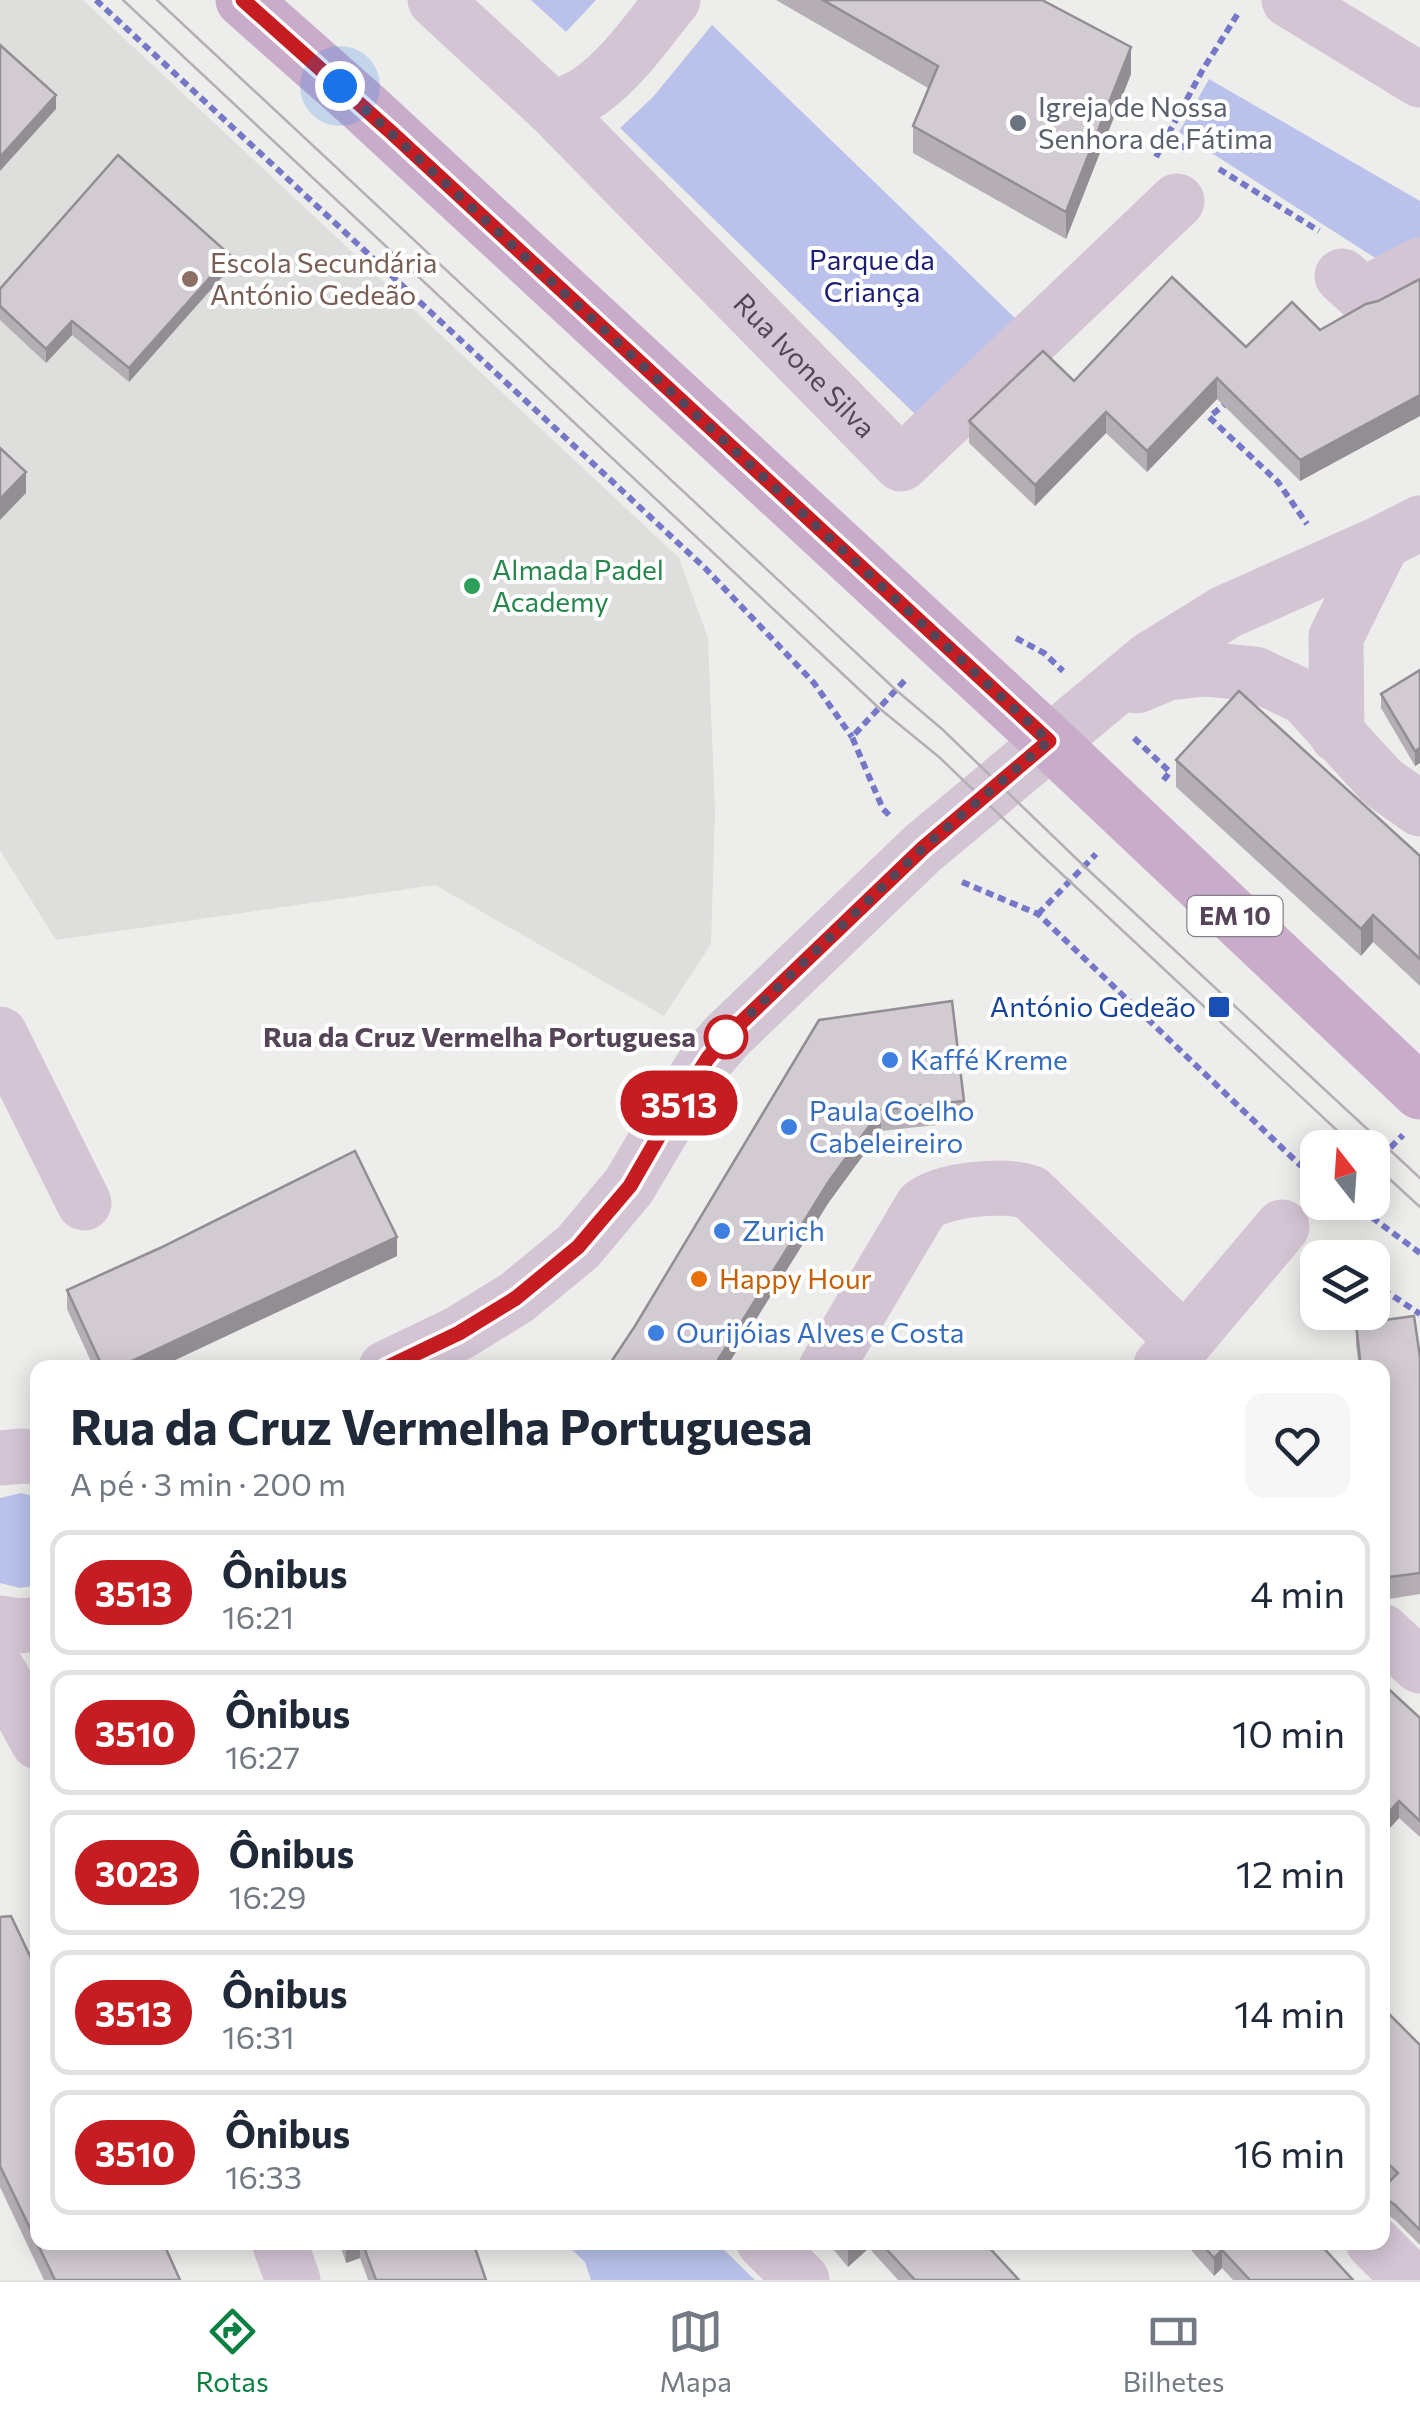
<!DOCTYPE html>
<html lang="pt">
<meta charset="utf-8">
<style>
:root{--surface:#fff;--page:#f6f6f7;--text:#1f2937;--muted:#747a83;--line:#e0e1e3;--accent:#0b8043}
body{margin:0;font-family:Commissioner,sans-serif;background:var(--page);color:var(--text);height:100vh;display:flex;flex-direction:column;font-size:38px;white-space:nowrap}
*{box-sizing:border-box;margin:0}
p{font-size:32px;color:var(--muted)}
.icon{flex:none;width:55px;height:55px;fill:none;stroke:currentColor;stroke-width:2;stroke-linecap:round;stroke-linejoin:round}
.map{position:relative;flex:1;overflow:hidden}
.panel{position:absolute;left:30px;top:1360px;width:1360px;height:890px;display:flex;flex-direction:column;background:var(--surface);border-radius:20px;box-shadow:0 5px 25px #0003}
.panel>*{flex:none}
.badge{padding:0 20px;border-radius:32px;font-size:35px;line-height:65px}
.needle{width:65px;rotate:343deg}
.tools{position:absolute;left:1300px;top:1130px;display:grid;gap:20px}
.tools a{display:grid;place-items:center;width:90px;height:90px;border-radius:20px;background:var(--surface);box-shadow:0 5px 25px #0003;font-size:50px}
.you{position:absolute;width:50px;height:50px;margin:-25px;border:8px solid #fff;border-radius:50%;background:#1a73e8;box-shadow:0 0 0 15px #1a73e833}
.map>.badge{position:absolute;translate:-50% -50%;box-shadow:0 0 0 5px #fff}
.round{display:grid;place-items:center;flex:none;width:105px;height:105px;border-radius:20px;background:var(--page)}
.headline{display:flex;align-items:center;justify-content:space-between;height:170px;padding:0 40px}
h1{font-size:48px;font-weight:700;line-height:75px}
ul{padding:0;list-style:none}
li{display:flex;align-items:center;gap:30px;height:125px;margin:0 20px 15px;padding:0 20px;border:5px solid var(--line);border-radius:20px}
li div{flex:1}
li b{display:block;font-size:38px}
li em{font-style:normal}
li .badge{min-width:110px;font-weight:700;text-align:center}
.menu{display:flex;justify-content:space-around;align-items:center;height:140px;border-top:2px solid var(--line);background:var(--surface);font-size:28px;color:var(--muted)}
.menu a{display:grid;justify-items:center;gap:5px}
.menu .current{color:var(--accent)}
.map>svg:first-child{display:block}
.education{fill:#dedfdd}
.green{fill:#bac2eb}
.lines{fill:none;stroke-linecap:round;stroke-linejoin:round}
.path{stroke:#7577c7;stroke-width:6;stroke-dasharray:8 5;stroke-linecap:butt}
.minor{stroke:#d4c5d5;stroke-width:55}
.major{stroke:#c8acca;stroke-width:55}
.tram{stroke:#b6aeb5;stroke-width:2.5}
.wall{fill:#b5afb5}
.shaded-wall{fill:#938e93}
.building{fill:#d2cbd2;stroke:#938e93;stroke-width:2.5}
.line-casing{stroke:#fff;stroke-width:22}
.line{stroke:#c61d23;stroke-width:15}
.walk{stroke:#564558;stroke-width:10;stroke-dasharray:0 18}
.worship-dot{fill:#6b7280;stroke:#fff;stroke-width:4}
.education-dot{fill:#8d6e63;stroke:#fff;stroke-width:4}
.leisure-dot{fill:#2e9e5b;stroke:#fff;stroke-width:4}
.transit-dot{fill:#1a4fb4;stroke:#fff;stroke-width:4}
.stop-dot{fill:#fff;stroke:#c61d23;stroke-width:5}
.shop-dot{fill:#3f7fe0;stroke:#fff;stroke-width:4}
.food-dot{fill:#e8710a;stroke:#fff;stroke-width:4}
.labels{text-anchor:middle;stroke-width:8;stroke-linejoin:round;paint-order:stroke}
.shield{fill:#fff;stroke:#897d8a;stroke-width:2.5}
.shield-label{font-size:25px;font-weight:bold;fill:#564558}
.worship-label{font-size:28px;fill:#5b616d;stroke:#fff;text-anchor:start}
.park-label{font-size:28px;fill:#1b1e74;stroke:#fff}
.education-label{font-size:28px;fill:#785e54;stroke:#fff;text-anchor:start}
.street-label{font-size:28px;fill:#564558;stroke:#fff}
.leisure-label{font-size:28px;fill:#27864d;stroke:#fff;text-anchor:start}
.transit-label{font-size:28px;fill:#164399;stroke:#fff;text-anchor:end}
.stop-label{font-size:28px;font-weight:bold;fill:#564558;stroke:#fff;text-anchor:end}
.shop-label{font-size:28px;fill:#366cbe;stroke:#fff;text-anchor:start}
.food-label{font-size:28px;fill:#c56008;stroke:#fff;text-anchor:start}
</style>
<div class="map">
<svg width="1420" height="2280" viewBox="0 0 1420 2280">
<rect width="100%" height="100%" fill="#edeeeb"/>
<polygon class="education" points="0,0 83,0 679,558 708,638 715,811 711,944 664,1016 435,885 56,940 0,850"/>
<g class="green">
<polygon points="531,0 596,0 566,32"/>
<polygon points="712,25 1016,319 920,419 620,128 653,97"/>
<polygon points="1209,79 1420,201 1420,241 1383,263 1179,132"/>
<polygon points="21,1493 37,1497 38,1585 20,1588 0,1583 0,1498"/>
<polygon points="565,2243 717,2243 755,2280 591,2280 585,2262"/>
</g>
<g class="lines">
<g class="path">
<polyline points="96,0 705,568 814,683 852,737"/>
<polyline points="1167,137 1187,149"/>
<polyline points="1156,157 1202,71 1239,12"/>
<polyline points="1219,169 1319,231"/>
<polyline points="1229,401 1209,417 1278,482 1307,524"/>
<polyline points="1016,638 1044,653 1063,671"/>
<polyline points="1134,738 1170,772 1162,782"/>
<polyline points="889,815 883,809 852,737 907,678"/>
<polyline points="962,882 1038,914 1300,1165 1318,1177"/>
<polyline points="1038,914 1096,854"/>
<polyline points="1372,1166 1403,1135"/>
<polyline points="1351,1202 1420,1253"/>
<polyline points="1372,1282 1420,1314"/>
</g>
<g class="minor">
<path id="s1" d="M435 0 553 109 901 464 1177 201"/>
<polyline points="1289,0 1420,80"/>
<path d="M553 109C565 103 579 99 590 91 623 68 647 31 673 0"/>
<polyline points="1342,276 1363,295 1420,265"/>
<polyline points="1137,686 1168,673 1205,669 1255,674 1304,697 1382,782 1420,809"/>
<polyline points="1337,735 1336,637 1383,542"/>
<polyline points="0,1034 84,1203"/>
<polyline points="1161,1365 1185,1342 1282,1227"/>
<polyline points="386,1368 459,1333 516,1298 578,1247 629,1186 671,1115 708,1058 726,1037 923,848 1150,659 1226,612 1383,542 1420,523"/>
<path d="M826 1368 922 1206C942 1189 1007 1183 1031 1193L1185 1342"/>
<polyline points="0,1458 21,1456 38,1457"/>
<polyline points="0,1623 20,1626 38,1624"/>
<polyline points="1382,1631 1420,1666"/>
<polyline points="0,1673 38,1742"/>
<polyline points="279,2242 293,2280"/>
<polyline points="764,2242 802,2280"/>
<polyline points="1373,2242 1411,2280"/>
</g>
<polyline class="major" points="243,0 364,107 1049,741 1420,1092"/>
<g class="tram">
<polyline points="123,0 879,708 939,757 1035,849 1356,1148"/>
<polyline points="157,0 896,690 942,729 1084,866 1420,1178"/>
<polyline points="1372,1163 1420,1207"/>
</g>
</g>
<g class="wall">
<polygon points="776,0 1042,0 1131,74 1066,239 913,153 913,126 928,88"/>
<polygon points="230,268 129,382 72,335 46,363 0,320 0,289"/>
<polygon points="1420,279 1420,416 1300,481 1217,399 1147,472 1106,433 1035,506 969,443 969,421 1074,381 1246,347 1320,330"/>
<polygon points="1420,670 1420,763 1415,766 1381,708 1381,694"/>
<polygon points="1176,760 1420,856 1420,986 1373,942 1361,956 1176,787"/>
<polygon points="819,1020 964,1101 964,1122 881,1131 829,1202 635,1326"/>
<polygon points="397,1256 158,1368 94,1368 67,1309 67,1290"/>
<polygon points="1356,1324 1420,1357 1420,1594 1389,1599 1382,1548 1382,1368 1359,1368 1356,1345"/>
<polygon points="1382,1683 1420,1718 1420,1837 1399,1818 1388,1830 1382,1824"/>
<polygon points="0,1917 180,2280 44,2280 0,2187"/>
<polygon points="1382,2007 1420,2045 1420,2245 1395,2220 1382,2211 1382,2189 1391,2180 1382,2172"/>
<polygon points="339,2242 473,2242 486,2280 368,2280 360,2258 346,2263"/>
<polygon points="827,2242 984,2242 1019,2280 898,2280 869,2248 848,2267"/>
<polygon points="1184,2242 1318,2242 1353,2280 1233,2280 1222,2268 1214,2276"/>
</g>
<g class="shaded-wall">
<polygon points="1131,47 1131,74 1066,239 1066,212"/>
<polygon points="56,95 56,109 0,171 0,157"/>
<polygon points="230,255 230,268 129,382 129,368"/>
<polygon points="72,321 72,335 46,363 46,349"/>
<polygon points="1217,378 1217,399 1147,472 1147,451"/>
<polygon points="1420,395 1420,416 1300,481 1300,460"/>
<polygon points="1106,412 1106,433 1035,506 1035,485"/>
<polygon points="26,472 26,493 0,520 0,499"/>
<polygon points="1420,748 1420,763 1415,766 1415,751"/>
<polygon points="1373,915 1373,942 1361,956 1361,929"/>
<polygon points="881,1110 881,1131 829,1202 726,1368 713,1368 829,1181"/>
<polygon points="397,1237 397,1256 158,1368 117,1368"/>
<polygon points="1399,1801 1399,1818 1388,1830 1388,1813"/>
<polygon points="346,2242 360,2242 360,2258 346,2263"/>
<polygon points="855,2242 869,2242 869,2248 848,2267 848,2249"/>
<polygon points="1222,2250 1222,2268 1214,2276 1214,2258"/>
</g>
<g class="building">
<polygon points="823,0 1042,0 1131,47 1066,212 913,126 938,66"/>
<polygon points="0,45 56,95 0,157"/>
<polygon points="118,155 230,255 129,368 72,321 46,349 0,306 0,289"/>
<polygon points="1172,277 1246,347 1292,302 1320,330 1366,304 1378,301 1420,279 1420,395 1300,460 1217,378 1147,451 1106,412 1035,485 969,421 1043,351 1074,381"/>
<polygon points="0,448 26,472 0,499"/>
<polygon points="1420,670 1420,748 1415,751 1381,694"/>
<polygon points="1239,691 1420,856 1420,959 1373,915 1361,929 1176,760"/>
<polygon points="952,1001 964,1101 881,1110 829,1181 713,1368 607,1368 635,1326 819,1020"/>
<polygon points="355,1151 397,1237 117,1368 103,1368 67,1290 160,1248"/>
<polygon points="1414,1316 1420,1357 1420,1573 1389,1577 1382,1527 1382,1368 1361,1368 1356,1324"/>
<polygon points="1382,1683 1420,1718 1420,1821 1399,1801 1388,1813 1382,1808"/>
<polygon points="11,1916 38,1973 38,2242 163,2242 180,2280 55,2280 0,2166 0,1917"/>
<polygon points="1382,2007 1420,2045 1420,2230 1395,2205 1382,2196 1382,2189 1398,2173 1382,2158"/>
<polygon points="362,2242 473,2242 486,2280 376,2280"/>
<polygon points="843,2242 855,2242 848,2249"/>
<polygon points="880,2242 984,2242 1019,2280 915,2280"/>
<polygon points="1200,2242 1318,2242 1353,2280 1250,2280 1222,2250 1214,2258"/>
</g>
<g class="lines">
<defs>
<polyline id="line" points="243,0 392,133 1049,741 923,848 726,1037 708,1058 671,1115 630,1186 578,1247 516,1298 459,1333 386,1368"/>
</defs>
<use href="#line" class="line-casing"/>
<use href="#line" class="line"/>
<polyline class="walk" points="340,86 1049,741 923,848 726,1037"/>
</g>
<circle class="worship-dot" cx="1018" cy="123" r="10"/>
<circle class="education-dot" cx="190" cy="279" r="10"/>
<circle class="leisure-dot" cx="472" cy="586" r="10"/>
<rect class="transit-dot" x="1207" y="995" width="24" height="24" rx="5"/>
<circle class="stop-dot" cx="726" cy="1037" r="20"/>
<g class="shop-dot">
<circle cx="890" cy="1060" r="10"/>
<circle cx="789" cy="1127" r="10"/>
<circle cx="722" cy="1231" r="10"/>
<circle cx="656" cy="1333" r="10"/>
</g>
<circle class="food-dot" cx="699" cy="1279" r="10"/>
<g class="labels">
<rect class="shield" x="1187.5" y="896" width="95" height="40" rx="8"/>
<g class="shield-label">
<text x="1235" y="925">EM 10</text>
</g>
<g class="worship-label">
<text x="1038" y="117">Igreja de Nossa<tspan x="1038" dy="32">Senhora de Fátima</tspan></text>
</g>
<g class="park-label">
<text x="872" y="270">Parque da<tspan x="872" dy="32">Criança</tspan></text>
</g>
<g class="education-label">
<text x="210" y="273">Escola Secundária<tspan x="210" dy="32">António Gedeão</tspan></text>
</g>
<g class="street-label">
<text dy="10" stroke="none"><textPath href="#s1" startOffset="520">Rua Ivone Silva</textPath></text>
</g>
<g class="leisure-label">
<text x="492" y="580">Almada Padel<tspan x="492" dy="32">Academy</tspan></text>
</g>
<g class="transit-label">
<text x="1196" y="1017">António Gedeão</text>
</g>
<g class="stop-label">
<text x="696" y="1047">Rua da Cruz Vermelha Portuguesa</text>
</g>
<g class="shop-label">
<text x="910" y="1070">Kaffé Kreme</text>
<text x="809" y="1121">Paula Coelho<tspan x="809" dy="32">Cabeleireiro</tspan></text>
<text x="742" y="1241">Zurich</text>
<text x="676" y="1343">Ourijóias Alves e Costa</text>
</g>
<g class="food-label">
<text x="719" y="1289">Happy Hour</text>
</g>
</g>
</svg>
<div class="tools">
<a><svg class="needle" viewBox="-14 -14 28 28"><path d="M0-13l5 13h-10z" fill="#e53935"/><path d="M0 13l5-13h-10z" fill="#747a83"/></svg></a>
<a><svg class="icon" aria-label="layers" viewBox="0 0 24 24"><path d="M12 4l9 5-9 5-9-5zM3 14l9 5 9-5"/></svg></a>
</div>
<div class="you" style="left:340px;top:86px"></div>
<b class="badge" style="left:679px;top:1103px;background:#c61d23;color:#fff">3513</b>
<section class="panel">
<div class="headline"><div><h1>Rua da Cruz Vermelha Portuguesa</h1><p>A pé · 3 min · 200 m</p></div><a class="round"><svg class="icon" aria-label="heart" viewBox="0 0 24 24"><path d="M12 20l-8-8c-3-5 5-10 8-4 3-6 11-1 8 4z"/></svg></a></div>
<ul>
<li><span class="badge" style="background:#c61d23;color:#fff">3513</span><div><b>Ônibus</b><p>16:21</p></div><em>4 min</em></li>
<li><span class="badge" style="background:#c61d23;color:#fff">3510</span><div><b>Ônibus</b><p>16:27</p></div><em>10 min</em></li>
<li><span class="badge" style="background:#c61d23;color:#fff">3023</span><div><b>Ônibus</b><p>16:29</p></div><em>12 min</em></li>
<li><span class="badge" style="background:#c61d23;color:#fff">3513</span><div><b>Ônibus</b><p>16:31</p></div><em>14 min</em></li>
<li><span class="badge" style="background:#c61d23;color:#fff">3510</span><div><b>Ônibus</b><p>16:33</p></div><em>16 min</em></li>
</ul>
</section>
</div>
<nav class="menu">
<a class="current"><svg class="icon" aria-label="directions" viewBox="0 0 24 24"><path d="M12 3l9 9-9 9-9-9zM9 14v-3h6M13 9l2 2-2 2"/></svg>Rotas</a>
<a><svg class="icon" aria-label="map" viewBox="0 0 24 24"><path d="M3 6l6-2 6 2 6-2v14l-6 2-6-2-6 2zM9 4v14M15 6v14"/></svg>Mapa</a>
<a><svg class="icon" aria-label="tickets" viewBox="0 0 24 24"><path d="M3 7h18v10H3zM15 7v10"/></svg>Bilhetes</a>
</nav>
